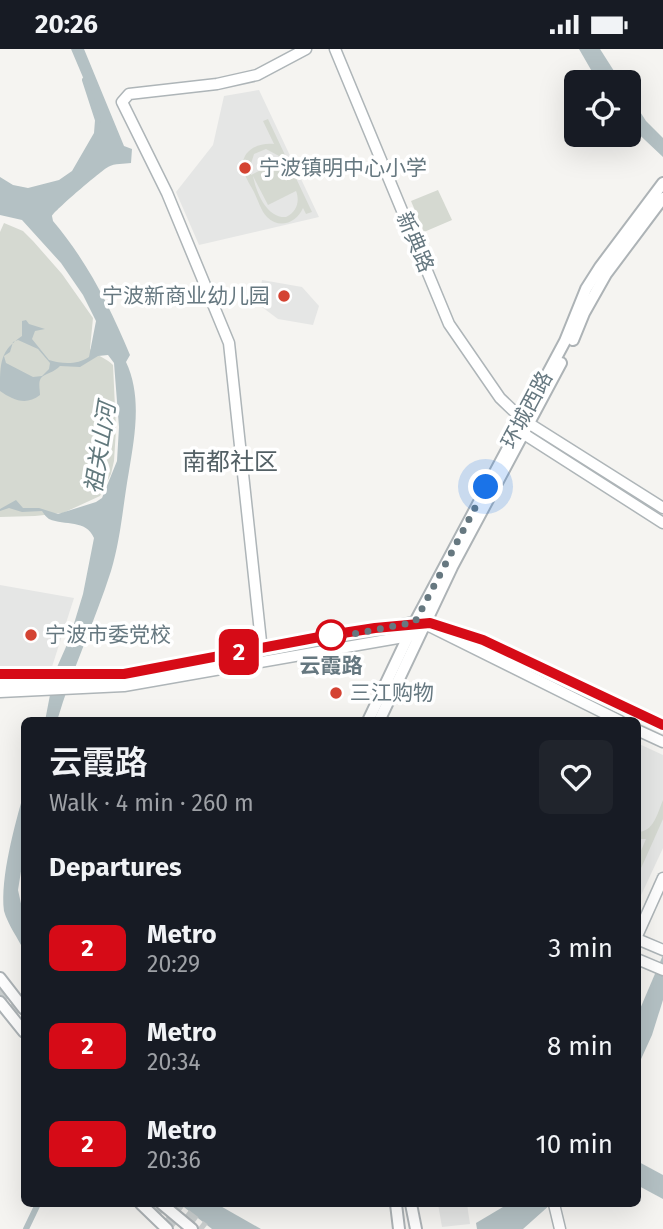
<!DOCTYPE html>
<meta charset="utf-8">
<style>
:root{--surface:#171b24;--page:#20242c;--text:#f1f3f6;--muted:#9ea1a6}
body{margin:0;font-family:"Fira Sans","Noto Sans SC",sans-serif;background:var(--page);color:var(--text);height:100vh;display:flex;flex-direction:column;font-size:26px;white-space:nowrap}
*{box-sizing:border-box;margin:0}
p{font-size:23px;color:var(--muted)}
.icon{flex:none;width:38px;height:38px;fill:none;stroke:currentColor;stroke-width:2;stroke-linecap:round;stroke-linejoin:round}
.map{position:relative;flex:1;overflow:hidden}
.drawer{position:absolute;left:21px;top:668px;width:620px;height:490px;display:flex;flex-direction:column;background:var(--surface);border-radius:10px;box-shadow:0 7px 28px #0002}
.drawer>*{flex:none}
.badge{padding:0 14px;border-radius:10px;font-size:24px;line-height:46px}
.tools{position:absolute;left:564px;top:21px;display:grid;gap:14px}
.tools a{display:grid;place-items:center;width:77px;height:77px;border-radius:10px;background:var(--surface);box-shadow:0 7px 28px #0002;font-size:35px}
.you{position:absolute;width:35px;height:35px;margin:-18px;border:5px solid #fff;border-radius:50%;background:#1a73e8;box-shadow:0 0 0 10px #1a73e833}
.map>.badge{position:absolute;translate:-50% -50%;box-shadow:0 0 0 4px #fff}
h2{padding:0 28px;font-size:26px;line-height:63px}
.round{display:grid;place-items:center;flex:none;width:74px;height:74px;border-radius:10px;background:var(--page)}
.overview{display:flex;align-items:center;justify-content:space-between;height:119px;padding:0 28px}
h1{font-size:33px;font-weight:600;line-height:52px}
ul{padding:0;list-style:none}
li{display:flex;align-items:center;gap:21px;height:98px;padding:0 28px}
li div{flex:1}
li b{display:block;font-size:26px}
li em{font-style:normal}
li .badge{min-width:77px;font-weight:700;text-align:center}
.status{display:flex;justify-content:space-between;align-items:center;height:49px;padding:0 35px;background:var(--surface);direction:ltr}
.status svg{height:19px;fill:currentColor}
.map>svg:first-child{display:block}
.built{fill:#e5e6e5}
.green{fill:#d5d9d1;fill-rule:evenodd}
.water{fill:#b4c1c4;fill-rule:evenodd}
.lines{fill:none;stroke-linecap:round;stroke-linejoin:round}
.canal{stroke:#b4c1c4;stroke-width:6}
.highway-tunnel{stroke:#cacfcf;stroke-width:12;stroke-dasharray:12 6;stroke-linecap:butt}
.secondary-casing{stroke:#aeb5b8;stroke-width:13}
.primary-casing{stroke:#adb3b6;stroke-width:14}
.secondary{stroke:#fff;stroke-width:10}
.primary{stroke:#fff;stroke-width:10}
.line-casing{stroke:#fff;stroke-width:16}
.line{stroke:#d60b17;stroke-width:10}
.walk{stroke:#667880;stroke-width:7;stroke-dasharray:0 12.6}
.poi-dot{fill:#d44332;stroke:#fff;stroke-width:2.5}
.stop-dot{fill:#fff;stroke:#d60b17;stroke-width:3.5}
.labels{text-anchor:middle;stroke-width:7;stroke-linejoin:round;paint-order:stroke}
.poi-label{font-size:21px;fill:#667880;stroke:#fff;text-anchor:start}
.street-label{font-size:21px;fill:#667880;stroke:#fff}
.stop-label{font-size:21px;font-weight:bold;fill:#667880;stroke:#fff}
.water-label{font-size:23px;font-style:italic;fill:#62797d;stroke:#fff}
.quarter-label{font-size:24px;fill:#536065;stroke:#fff}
</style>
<div class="status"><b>20:26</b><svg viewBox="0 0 49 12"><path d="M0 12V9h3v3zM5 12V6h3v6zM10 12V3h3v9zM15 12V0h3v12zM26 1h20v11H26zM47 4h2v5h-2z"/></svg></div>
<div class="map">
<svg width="663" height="1180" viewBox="0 0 663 1180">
<rect width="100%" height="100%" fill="#f5f4f1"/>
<g class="built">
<polygon points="259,41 319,168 199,196 176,143 213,96 224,47"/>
<polygon points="262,231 302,238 319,257 313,276 278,270 258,255"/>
<polygon points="0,536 74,549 50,624 0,626"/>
<polygon points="637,694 663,706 663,799 637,855"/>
<polygon points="438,1155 467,1155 470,1175 442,1178"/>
</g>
<g class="green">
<path d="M268 70 312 163 306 165 303 159C297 173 280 181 267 168 261 162 258 151 254 143 251 137 246 130 244 123 238 103 257 93 274 95L263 72ZM266 100 279 107 287 123 280 111 251 126 250 118 254 105ZM253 127 268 156 296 142C300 152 297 163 286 168 266 169 256 142 253 127Z"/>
<polygon points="438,141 452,171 424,183 411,152"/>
<path d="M4 174 23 182 33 192 62 225 93 269 90 300C97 307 106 309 113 316L116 380 114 412 111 425 100 447 63 464 35 467 0 468V183Z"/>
<path d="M663 751V770L638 826 637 811 646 790H637V783C654 783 657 765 663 751Z"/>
</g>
<g class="water">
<path d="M71 0H84L124 97 132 100 131 114C124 115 115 114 108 118 102 121 54 162 52 167L53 172C87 212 110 258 130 306L126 313C142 347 135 386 129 422 123 455 121 489 111 522 95 572 72 621 57 672H45L54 625 69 591 83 545 94 489C86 470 65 477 49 470 46 468 44 465 42 462L22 463 9 459 0 462V460L16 451 23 459H39L58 465 96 453 102 449 117 412 119 378 114 314 108 306 98 307 80 318 60 317C55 323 44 325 41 329 38 333 40 341 40 346 26 357 13 351 0 342 0 313 0 302 22 287V272L26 271 29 275 45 280 35 282 32 290 49 311C62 315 77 316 89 308L96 272 83 246 61 214 22 171 0 166V128L13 136 28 139 59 131 72 122 94 84 96 59ZM18 291 38 300 50 314 49 320 42 327 33 328 6 314 4 307 10 303 13 293Z"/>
<polygon points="579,0 600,0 621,33 598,33"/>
<polygon points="628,44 646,72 663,89 663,108 628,75"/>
<path d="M24 743V804L18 841 24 868V902C18 889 8 876 4 862 0 828 15 776 24 743Z"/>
<polygon points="663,906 663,951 652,986 637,1019 637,967"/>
<polygon points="637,1112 663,1126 663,1150 637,1136"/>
<polygon points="180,1155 217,1155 261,1180 212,1180"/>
<polygon points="508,1155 551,1155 523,1180 477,1180 476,1174"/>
</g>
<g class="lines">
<g class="canal">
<polyline points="85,31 98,71"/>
<polyline points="26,1180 38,1155"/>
</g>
<g class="highway-tunnel">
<polyline points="0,941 17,959 24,970"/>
<polyline points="154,1155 182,1180"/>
<polyline points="171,1155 204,1180"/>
</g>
<defs>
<g id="secondary">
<polyline points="335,0 449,275 500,349 522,370 663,459"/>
<polyline points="523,378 524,385 663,474"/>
<polyline points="262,602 229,294 167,144 122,53 129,45 217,35 257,26 306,0"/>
<polyline points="0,634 123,629 415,573 425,575 620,672"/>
<polyline points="0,643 124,637 415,586"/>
<polyline points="637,681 663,693"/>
<polyline points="637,887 663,829"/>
<polyline points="637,890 663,901"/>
<polyline points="637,910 663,921"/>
<polyline points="554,1155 560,1180"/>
</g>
<g id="primary">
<polyline points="573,291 584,264 606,225 663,149"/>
<polyline points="368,672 415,573 565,292 586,240 600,218 663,134"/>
<polyline points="379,672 452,518 561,314"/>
<polyline points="0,929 24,960"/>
<polyline points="0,953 24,983"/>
<polyline points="141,1155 167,1180"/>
<polyline points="162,1155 192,1180"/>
<polyline points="396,1155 399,1180"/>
<polyline points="411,1155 416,1180"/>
</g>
</defs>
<use href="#secondary" class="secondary-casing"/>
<use href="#primary" class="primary-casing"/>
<use href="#secondary" class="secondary"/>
<use href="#primary" class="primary"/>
</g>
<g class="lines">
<defs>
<polyline id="line" points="0,625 124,625 330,586 375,579 430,574 483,591 663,676"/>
</defs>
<use href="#line" class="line-casing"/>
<use href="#line" class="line"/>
<polyline class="walk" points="331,586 338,588 415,573 486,438"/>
</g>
<g class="poi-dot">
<circle cx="245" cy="119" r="7"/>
<circle cx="284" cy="247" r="7"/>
<circle cx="31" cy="586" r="7"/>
<circle cx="336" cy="644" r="7"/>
</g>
<circle class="stop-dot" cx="331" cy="586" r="14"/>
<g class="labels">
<g class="poi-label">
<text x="259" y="126">宁波镇明中心小学</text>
<text x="270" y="254" text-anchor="end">宁波新商业幼儿园</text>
<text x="45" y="593">宁波市委党校</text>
<text x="350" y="651">三江购物</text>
</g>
<g class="street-label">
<text transform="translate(415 193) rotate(67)" y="7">新典路</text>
<text transform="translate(527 361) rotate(-62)" y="7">环城西路</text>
</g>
<g class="stop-label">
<text x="331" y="624">云霞路</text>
</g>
<g class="water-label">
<text transform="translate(100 399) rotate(-81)" y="8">祖关山河</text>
</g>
<g class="quarter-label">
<text x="230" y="421">南都社区</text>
</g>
</g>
</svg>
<div class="tools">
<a><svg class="icon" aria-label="locate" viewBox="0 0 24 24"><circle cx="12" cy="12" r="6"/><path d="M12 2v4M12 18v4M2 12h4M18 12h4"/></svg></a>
</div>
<div class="you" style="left:486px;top:438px"></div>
<b class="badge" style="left:239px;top:603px;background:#d60b17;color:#fff">2</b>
<section class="drawer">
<div class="overview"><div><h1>云霞路</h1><p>Walk · 4 min · 260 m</p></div><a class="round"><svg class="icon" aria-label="heart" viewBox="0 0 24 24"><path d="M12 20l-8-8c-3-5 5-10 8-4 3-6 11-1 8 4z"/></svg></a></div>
<h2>Departures</h2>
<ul>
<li><span class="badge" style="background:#d60b17;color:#fff">2</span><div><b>Metro</b><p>20:29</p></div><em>3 min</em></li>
<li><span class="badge" style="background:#d60b17;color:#fff">2</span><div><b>Metro</b><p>20:34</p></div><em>8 min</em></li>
<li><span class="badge" style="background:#d60b17;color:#fff">2</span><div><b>Metro</b><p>20:36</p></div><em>10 min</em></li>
</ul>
</section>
</div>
